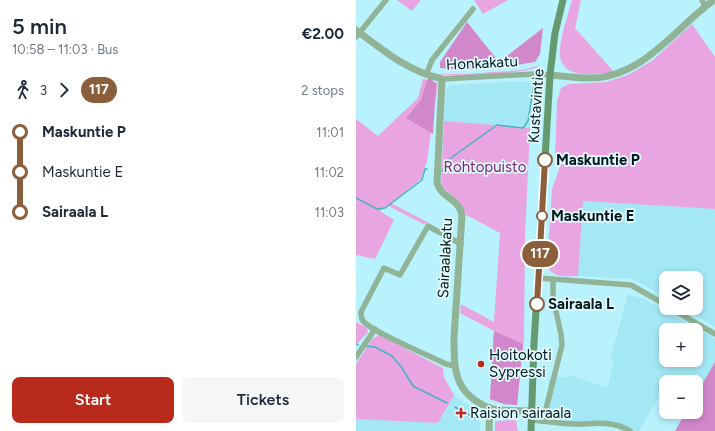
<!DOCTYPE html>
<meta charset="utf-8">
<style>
:root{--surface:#fff;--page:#f6f6f7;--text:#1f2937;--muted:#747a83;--accent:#b82a1b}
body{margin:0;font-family:Figtree,sans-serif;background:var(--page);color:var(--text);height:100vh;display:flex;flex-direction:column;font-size:15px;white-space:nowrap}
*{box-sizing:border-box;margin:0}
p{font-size:13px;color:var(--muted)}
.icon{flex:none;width:22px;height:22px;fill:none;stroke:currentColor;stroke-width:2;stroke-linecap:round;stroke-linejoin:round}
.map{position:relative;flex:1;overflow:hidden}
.details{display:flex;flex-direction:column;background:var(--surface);width:356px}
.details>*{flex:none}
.badge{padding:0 8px;border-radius:13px;font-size:14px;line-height:26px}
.controls{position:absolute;left:303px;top:271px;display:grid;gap:8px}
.controls a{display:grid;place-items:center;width:44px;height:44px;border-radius:8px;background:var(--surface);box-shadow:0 2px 6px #0003;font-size:20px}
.map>.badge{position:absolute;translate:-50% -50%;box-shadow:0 0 0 2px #fff}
.legs{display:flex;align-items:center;gap:6px;height:44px;padding:0 12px;font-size:13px}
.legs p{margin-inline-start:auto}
.overview{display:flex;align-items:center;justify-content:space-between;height:68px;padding:0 12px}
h1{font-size:22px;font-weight:600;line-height:30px}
.cta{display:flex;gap:8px;margin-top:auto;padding:8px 12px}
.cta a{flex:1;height:46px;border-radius:8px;background:var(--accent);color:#fff;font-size:16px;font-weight:600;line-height:46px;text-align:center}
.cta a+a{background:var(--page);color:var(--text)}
ul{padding:0 12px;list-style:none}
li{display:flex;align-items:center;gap:14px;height:40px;font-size:15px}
li i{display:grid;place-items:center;width:6px;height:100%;margin:0 5px;background:currentColor}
li i::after{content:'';width:10px;height:10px;margin:-5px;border:3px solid;border-radius:50%;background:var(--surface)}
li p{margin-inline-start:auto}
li:first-child i{background:linear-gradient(#0000 50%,currentColor 0)}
li:last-child i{background:linear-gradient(currentColor 50%,#0000 0)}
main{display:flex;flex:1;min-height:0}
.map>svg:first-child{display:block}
.built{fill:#a3e8f4;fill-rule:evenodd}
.green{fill:#e8a5e1}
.forest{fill:#d188ca}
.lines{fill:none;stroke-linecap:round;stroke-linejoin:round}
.stream{stroke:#48b1c3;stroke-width:1.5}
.minor{stroke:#91b497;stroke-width:5.5}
.tertiary{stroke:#91b497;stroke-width:7}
.secondary{stroke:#659a70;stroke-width:7}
.line-1-casing{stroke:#fff;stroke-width:9}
.line-1{stroke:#8b5e3c;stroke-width:6}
.stop-1-dot{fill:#fff;stroke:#8b5e3c;stroke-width:2}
.poi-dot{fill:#b82a1b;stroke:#e2f9fd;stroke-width:1.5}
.labels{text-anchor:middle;stroke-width:3.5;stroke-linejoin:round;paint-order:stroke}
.street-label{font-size:15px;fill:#02181c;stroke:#e2f9fd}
.stop-label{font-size:15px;font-weight:bold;fill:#02181c;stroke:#e2f9fd;text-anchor:start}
.park-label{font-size:15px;fill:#7c2677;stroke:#e2f9fd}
.poi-label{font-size:15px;fill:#02181c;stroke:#e2f9fd;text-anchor:start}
</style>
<main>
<section class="details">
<div class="overview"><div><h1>5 min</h1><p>10:58 – 11:03 · Bus</p></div><b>€2.00</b></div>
<div class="legs"><svg class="icon" aria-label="walk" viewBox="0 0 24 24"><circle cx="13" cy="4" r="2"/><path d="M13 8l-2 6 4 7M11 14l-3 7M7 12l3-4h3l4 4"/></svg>3<svg class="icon" aria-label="forward" viewBox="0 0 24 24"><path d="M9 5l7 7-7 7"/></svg><b class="badge" style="background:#8b5e3c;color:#fff">117</b><p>2 stops</p></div>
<ul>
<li><i style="color:#8b5e3c"></i><b>Maskuntie P</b><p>11:01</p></li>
<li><i style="color:#8b5e3c"></i><span>Maskuntie E</span><p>11:02</p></li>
<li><i style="color:#8b5e3c"></i><b>Sairaala L</b><p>11:03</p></li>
</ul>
<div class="cta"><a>Start</a><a>Tickets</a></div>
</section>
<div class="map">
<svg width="359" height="431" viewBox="0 0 359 431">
<rect width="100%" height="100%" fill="#b8f2fd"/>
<g class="built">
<polygon points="150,82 175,82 174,128 88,121 90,89 94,85"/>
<polygon points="227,201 359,209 359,327 327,308 340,308 340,278 310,278 310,298 277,279 222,276"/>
<path d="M272 294 288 299 359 338V362L340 395V382H310V395L305 393 283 431H278L264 423 237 424 185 419 194 378 217 376 251 388 258 361 254 360ZM310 330H340V360H310Z"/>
<polygon points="98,395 121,411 124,422 124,431 0,431 0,419 80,423 86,417"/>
</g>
<g class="green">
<polygon points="41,0 65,0 56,11"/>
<polygon points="118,0 152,0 127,14"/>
<path d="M216 0H225L219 28 258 72C186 83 202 50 216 0Z"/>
<path d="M336 24 359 57V209L227 201 222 276C209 276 197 279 191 265L196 189 205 164 199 158 201 101 205 88 213 84 250 82 272 75 297 60Z"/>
<path d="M184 65C175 75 95 77 79 74H109L167 70Z"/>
<polygon points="67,79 82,83 71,161 65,179 35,203 73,223 67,224 31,205 24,211 38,220 19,259 0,255 0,119 22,136 62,98"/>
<path d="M88 121 174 128 169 237 168 338 161 405 148 404 134 399 138 331 104 313 105 304 138 322 144 233 110 215C104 197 96 198 85 185Z"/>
<polygon points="0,322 11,328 12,332 0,345"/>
<polygon points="23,335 87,368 88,377 98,395 83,421 80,423 0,419 0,364 16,339"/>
<polygon points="160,420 162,431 139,431 139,421"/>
</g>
<g class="forest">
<path d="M111 22 143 62 187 28 184 54 179 62C147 68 116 71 84 68V62Z"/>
<polygon points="76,77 76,80 80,84 77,134 50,118 65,100 72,78"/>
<polygon points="138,331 167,344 161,405 148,404 134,399"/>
<polygon points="359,362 359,431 319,431 330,412 340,412 340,395"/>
</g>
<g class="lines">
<g class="stream">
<polyline points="86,171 92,160 141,125 167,128 172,121 178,84"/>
<polyline points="0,198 21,209 29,208 66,180 69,169 71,169"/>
<polyline points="0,344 2,345"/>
<polyline points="10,346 19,347 36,356 46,368 57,386 91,403"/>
<polyline points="99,407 119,418"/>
</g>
<g class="minor">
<polyline points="346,0 349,6"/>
<polyline points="0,37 30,0"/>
<polyline points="70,75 76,60 117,9"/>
<polyline points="86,79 178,74 194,75"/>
<polyline points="182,278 275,285 310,305"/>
<polyline points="314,308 359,334"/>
<polyline points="0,357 19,329"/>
<path d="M99 366 90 364C74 356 16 332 7 321 5 318 5 315 5 312L28 268 44 275 72 226 105 244"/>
<path d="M176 420C190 421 205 424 219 424 239 424 255 420 274 431"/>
<polyline points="187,421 206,345 205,334 197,298 197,279"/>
</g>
<g class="tertiary">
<path d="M0 30C28 51 51 71 86 79L81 183C86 199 102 197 106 215L98 337C98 370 98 393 133 408 143 412 165 410 176 411"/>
<path d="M194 75C207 76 221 78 234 78 287 78 319 28 358 0"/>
<polyline points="133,431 134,408"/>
</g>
<polyline class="secondary" points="175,431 178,344 194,75 199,33 207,0"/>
</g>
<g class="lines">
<defs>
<polyline id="line-1" points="181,304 189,160"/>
</defs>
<use href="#line-1" class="line-1-casing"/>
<use href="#line-1" class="line-1"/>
</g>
<g class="stop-1-dot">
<circle cx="189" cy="160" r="7"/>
<circle cx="186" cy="216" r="5"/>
<circle cx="181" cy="304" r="7"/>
</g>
<g class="poi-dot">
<circle cx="125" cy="364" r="4"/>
<path d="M103 407h4v4h4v4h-4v4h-4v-4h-4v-4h4z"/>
</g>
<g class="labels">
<g class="street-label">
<text transform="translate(126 63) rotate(-3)" y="5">Honkakatu</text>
<text transform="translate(180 106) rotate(-86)" y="5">Kustavintie</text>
<text transform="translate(89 258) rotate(-87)" y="5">Sairaalakatu</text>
</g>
<g class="stop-label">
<text x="200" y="165">Maskuntie P</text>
<text x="195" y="221">Maskuntie E</text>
<text x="192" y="309">Sairaala L</text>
</g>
<g class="park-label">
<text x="129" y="172">Rohtopuisto</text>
</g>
<g class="poi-label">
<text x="133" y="360">Hoitokoti<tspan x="133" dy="17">Sypressi</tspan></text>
<text x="114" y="418">Raision sairaala</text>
</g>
</g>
</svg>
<div class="controls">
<a><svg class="icon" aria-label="layers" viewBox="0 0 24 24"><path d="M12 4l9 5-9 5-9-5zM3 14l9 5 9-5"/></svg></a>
<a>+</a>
<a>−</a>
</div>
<b class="badge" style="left:184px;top:254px;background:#8b5e3c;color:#fff">117</b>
</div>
</main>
